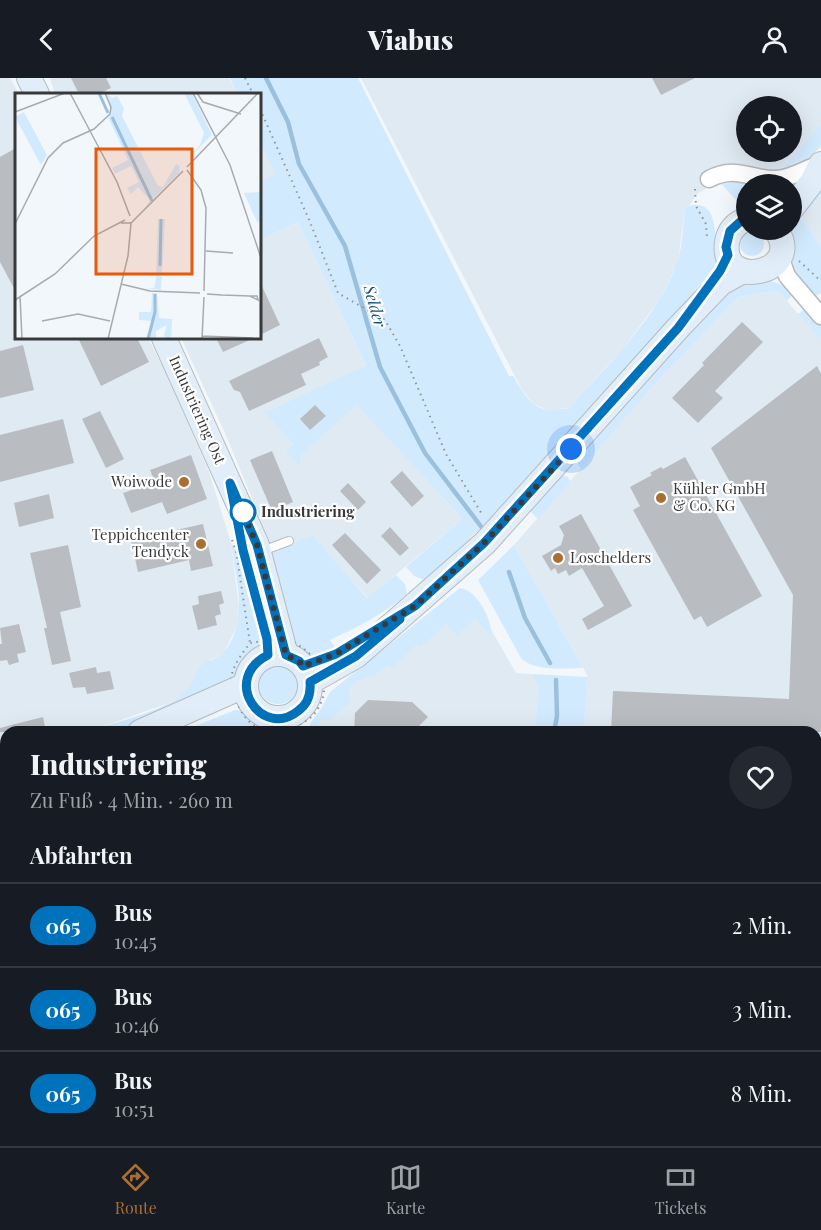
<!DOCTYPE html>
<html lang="de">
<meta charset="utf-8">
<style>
:root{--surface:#171b24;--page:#242831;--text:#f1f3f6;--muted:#9ea1a6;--line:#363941;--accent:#aa6e31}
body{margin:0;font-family:"Playfair Display",serif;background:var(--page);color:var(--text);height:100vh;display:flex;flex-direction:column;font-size:22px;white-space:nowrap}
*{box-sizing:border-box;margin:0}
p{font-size:20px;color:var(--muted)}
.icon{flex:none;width:33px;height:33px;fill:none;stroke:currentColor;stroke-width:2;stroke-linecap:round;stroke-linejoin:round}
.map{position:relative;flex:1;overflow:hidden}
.panel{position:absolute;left:0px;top:648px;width:822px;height:420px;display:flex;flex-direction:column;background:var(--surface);border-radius:18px 18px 0 0;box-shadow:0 6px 24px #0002}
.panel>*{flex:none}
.badge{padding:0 12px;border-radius:20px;font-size:21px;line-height:39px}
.fabs{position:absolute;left:736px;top:18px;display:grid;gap:12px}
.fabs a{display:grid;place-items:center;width:66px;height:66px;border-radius:50%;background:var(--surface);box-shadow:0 6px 24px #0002;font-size:30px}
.you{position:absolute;width:30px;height:30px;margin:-15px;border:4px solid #fff;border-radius:50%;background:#1a73e8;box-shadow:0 0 0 9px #1a73e833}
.map>.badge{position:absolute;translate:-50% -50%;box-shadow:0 0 0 3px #fff}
h2{padding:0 30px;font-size:22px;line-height:54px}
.round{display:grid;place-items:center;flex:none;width:63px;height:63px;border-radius:32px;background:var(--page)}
.head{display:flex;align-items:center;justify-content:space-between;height:102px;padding:0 30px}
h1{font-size:28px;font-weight:800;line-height:45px}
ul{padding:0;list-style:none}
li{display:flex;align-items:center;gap:18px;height:84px;padding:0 30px;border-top:2px solid var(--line)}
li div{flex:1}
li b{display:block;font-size:22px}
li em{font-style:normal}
li .badge{min-width:66px;font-weight:700;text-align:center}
header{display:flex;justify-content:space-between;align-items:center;height:78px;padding:0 30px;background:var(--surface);font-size:27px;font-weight:800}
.tab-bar{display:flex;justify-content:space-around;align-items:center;height:84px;border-top:2px solid var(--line);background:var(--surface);font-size:16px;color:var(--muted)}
.tab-bar a{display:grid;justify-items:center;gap:3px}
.tab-bar .active{color:var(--accent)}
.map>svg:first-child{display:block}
.built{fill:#e0eaf3;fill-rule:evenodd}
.green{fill:#d2eafe}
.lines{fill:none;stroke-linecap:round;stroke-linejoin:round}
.stream{stroke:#9bc0de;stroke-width:4.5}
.building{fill:#b9bdc1}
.lane-casing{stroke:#b6bbbe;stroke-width:10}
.street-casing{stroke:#b6bbbe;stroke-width:19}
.secondary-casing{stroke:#b6bbbe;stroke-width:26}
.path{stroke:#919497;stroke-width:2;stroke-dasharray:1.5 4.5;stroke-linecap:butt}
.lane{stroke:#fff;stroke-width:8}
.street{stroke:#fff;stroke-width:16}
.secondary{stroke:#e1eef9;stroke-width:24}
.line-casing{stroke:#fff;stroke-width:14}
.line{stroke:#0072bc;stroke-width:9}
.walk{stroke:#37393a;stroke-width:6;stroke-dasharray:0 10.8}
.poi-dot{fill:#aa6e31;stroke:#fff;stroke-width:2}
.stop-dot{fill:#fff;stroke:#0072bc;stroke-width:3}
.labels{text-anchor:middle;stroke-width:4.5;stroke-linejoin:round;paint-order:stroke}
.street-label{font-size:15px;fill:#37393a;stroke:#fff}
.poi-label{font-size:15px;fill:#37393a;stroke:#fff;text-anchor:end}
.stop-label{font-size:15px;font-weight:bold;fill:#37393a;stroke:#fff;text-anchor:start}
.water-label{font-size:16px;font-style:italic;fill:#155078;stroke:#fff}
.inset-river{fill:none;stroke:#9bc0de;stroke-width:3}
.inset-road{fill:none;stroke:#a7abae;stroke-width:1.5}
.view{fill:#e8590c;fill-opacity:0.15;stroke:#e8590c;stroke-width:3}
.inset-edge{fill:none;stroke:#37393a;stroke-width:3}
</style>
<header><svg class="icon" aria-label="back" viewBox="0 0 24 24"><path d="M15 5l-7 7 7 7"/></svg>Viabus<svg class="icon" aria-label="person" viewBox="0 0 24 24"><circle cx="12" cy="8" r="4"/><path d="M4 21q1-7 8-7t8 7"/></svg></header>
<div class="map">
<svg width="821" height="1068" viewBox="0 0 821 1068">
<rect width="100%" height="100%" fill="#f2f7fb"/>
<g class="built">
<polygon points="0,0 10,0 19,16 16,16 16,260 148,260 165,293 209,394 231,465 239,530 237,548 224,574 219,579 211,581 182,617 166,626 95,651 95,654 6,654 6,699 0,702"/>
<polygon points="50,0 229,0 237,16 55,16"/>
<path d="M361 0H821V46L768 106 720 104 698 115 689 128 685 130 678 184 660 221 625 268 568 331 566 330 550 333 534 326 522 312ZM747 28H792V74H747Z"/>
<polygon points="260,63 276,96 260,104"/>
<polygon points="821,117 821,169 801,140"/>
<polygon points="298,144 366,287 266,336 293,366 301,387 300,378 357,326 459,437 461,442 368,520 313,460 272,473 254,425 225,355 181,260 260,260 260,162"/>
<polygon points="778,213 821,262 821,1068 564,1068 565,1062 816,1062 816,654 584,654 587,597 514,467 656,305 738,219"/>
<polygon points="473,520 516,595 531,596 538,609 535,654 313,654 316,638 348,608"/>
<polygon points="6,736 6,1062 225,1062 223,1068 0,1068 0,741"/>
<polygon points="255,1062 517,1062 516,1068 253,1068"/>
</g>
<g class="green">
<path d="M230 0H358L509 298H513C522 312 530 330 549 332 555 333 562 330 568 331 605 290 660 237 677 184 683 168 683 147 685 129 715 119 715 147 716 168 716 176 718 185 715 192 714 197 710 201 708 205L494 438 470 460 471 470 425 502 414 498 406 489 461 442 459 437 357 327 300 378 301 389 286 373 293 366 265 335 366 287 298 144 260 162V104L275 96 260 63V16H237Z"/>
<polygon points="821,46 821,68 803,87 777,96"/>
<path d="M821 99V117L801 140 821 169V215L813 219C790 193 790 185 788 152H792V136Z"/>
<polygon points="731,100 795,103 792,107 747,106 747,128 735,121 720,104"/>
<circle cx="752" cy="166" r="12"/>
<polygon points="763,201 784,207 793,216 787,223 778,213 738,219 656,305 581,391 575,380 724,209"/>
<polygon points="806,230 821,248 821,262 798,236"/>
<polygon points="559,396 568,399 570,404 538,441 528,431"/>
<path d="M313 458 367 520 396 497 405 506 407 516C383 536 358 549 330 562L336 571C317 578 310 582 292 571L268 480 272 473Z"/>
<path d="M231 465 239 475 261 553 258 571 245 588 241 601 126 654H95V651C120 643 160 634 181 617 190 610 195 596 202 587 207 581 217 582 222 576 250 546 236 501 231 465Z"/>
<path d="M514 467 583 590C564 590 535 594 521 580L478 502Z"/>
<path d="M460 510C477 512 493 542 491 558L475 541 457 557 446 546 421 569 417 566 392 590 388 587 374 598C368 598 356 602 351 609 348 612 350 620 350 625L330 642H320L319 654H309L310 646 322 629 330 614Z"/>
<circle cx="278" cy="606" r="20"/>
<polygon points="531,596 587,599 584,654 535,654 538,609"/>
<path d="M235 632C251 632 266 638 274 654H253L239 649H226L207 654H192L191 650Z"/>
<polygon points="517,1062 565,1062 564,1068 516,1068"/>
</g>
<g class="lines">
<g class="stream">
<polyline points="266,0 288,44 299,86 345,168 380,289 425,375 483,451"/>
<polyline points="509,494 525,540 550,585"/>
<polyline points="554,654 557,638 556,602"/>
<polyline points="532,1068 534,1062"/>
</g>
</g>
<g class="building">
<polygon points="71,0 106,0 111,10 98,16 79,16"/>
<polygon points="652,0 695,0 661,17"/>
<polygon points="16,70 16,214 0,184 0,79"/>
<polygon points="260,204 280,247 260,257"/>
<polygon points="742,244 763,264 715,313 723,320 698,345 672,320 704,287 702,285"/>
<polygon points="78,260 137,260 149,284 101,308"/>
<polygon points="216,260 254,260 223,274"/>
<polygon points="319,260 328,279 319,284 320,287 301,296 306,307 249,333 240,314 234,312 229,303"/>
<polygon points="23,267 34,312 0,320 0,273"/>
<polygon points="817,288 821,296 821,654 611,654 613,613 789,621 793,517 711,370"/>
<polygon points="315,327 326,338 310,352 300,341"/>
<polygon points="100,333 124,381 106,390 82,341"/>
<polygon points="63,341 74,385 0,404 0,357"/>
<polygon points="272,373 293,424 272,433 250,382"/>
<polygon points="191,377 207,421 167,436 162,424 131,435 123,415 155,404 150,392"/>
<polygon points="685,379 762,518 707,549 701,538 694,542 633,432 640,428 630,409 652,397 650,395 661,389 663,391"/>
<polygon points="402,393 424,418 412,429 390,404"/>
<polygon points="348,405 366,424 358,432 340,413"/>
<polygon points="49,416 54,440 19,449 14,425"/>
<polygon points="581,436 632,528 588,552 582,541 604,528 582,490 569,498 566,492 558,496 555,490 551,493 542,478 561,467 564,457 559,448"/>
<polygon points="203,446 213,488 191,493 189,482 138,494 131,462"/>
<polygon points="390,449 409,470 400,478 381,458"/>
<polygon points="345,455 381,492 367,506 332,467"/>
<polygon points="68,467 81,529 60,534 71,583 52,587 44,550 47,550 30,475"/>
<polygon points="221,513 224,525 219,527 221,536 215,538 217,547 198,552 192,528 199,526 198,518"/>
<polygon points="19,546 26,574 17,576 19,584 9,587 7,582 0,583 0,566 2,566 0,550"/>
<polygon points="96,589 97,595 110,593 114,611 87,616 85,609 73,610 69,595"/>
<polygon points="368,622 412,624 428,639 413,654 354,654 355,635"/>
<polygon points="43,639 46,654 0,654 0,650"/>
</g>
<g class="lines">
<defs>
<polyline id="lane" points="262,473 289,463"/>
<g id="street">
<path d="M709 101C734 88 746 99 770 101 790 102 803 91 821 86"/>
<polyline points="780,178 787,198 821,238"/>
</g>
<g id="secondary">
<polyline points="29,0 37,16"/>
<polyline points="792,130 812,104 821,86"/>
<path d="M747 141C736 145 729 152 727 164 720 214 806 195 776 152"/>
<polyline points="164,260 257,467 286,577"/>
<circle cx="278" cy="608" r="32"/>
<polyline points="310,604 356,578 485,465 678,250 721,205 743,193"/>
<polyline points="140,654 246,607"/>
<polyline points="0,728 6,724"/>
<polyline points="236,1068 237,1062"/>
</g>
</defs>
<use href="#lane" class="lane-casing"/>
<use href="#street" class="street-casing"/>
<use href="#secondary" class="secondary-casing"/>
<g class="path">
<polyline points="245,0 253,16"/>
<polyline points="260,31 310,144 338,215 385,242 400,268 446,376 483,438"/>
<polyline points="695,111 696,128 706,146 707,159"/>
<polyline points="799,183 821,203"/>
<polyline points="232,462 236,473 250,565"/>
<path d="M283 560C315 570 338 604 315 635 303 649 277 656 260 650 249 647 243 637 238 627 223 602 234 586 250 565Z"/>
<polyline points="109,654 122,649"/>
</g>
<use href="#lane" class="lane"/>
<use href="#street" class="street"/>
<use href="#secondary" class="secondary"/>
</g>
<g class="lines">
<defs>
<path id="line" d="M400 541 356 578 310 604C311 615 308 626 298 633 262 662 220 601 268 577L267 561 243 472 230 405 257 467 286 577 299 583 303 588 336 576 415 528 484 465 678 250 720 193 728 177 726 169 730 153 741 143 747 141"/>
</defs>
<use href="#line" class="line-casing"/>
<use href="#line" class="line"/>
<polyline class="walk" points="243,434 239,426 257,467 286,577 299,583 303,588 336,576 415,528 484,465 571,371"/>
</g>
<g class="poi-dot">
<circle cx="184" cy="404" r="6"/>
<circle cx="661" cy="420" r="6"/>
<circle cx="201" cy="466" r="6"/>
<circle cx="558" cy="480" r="6"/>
</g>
<circle class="stop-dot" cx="243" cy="434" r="12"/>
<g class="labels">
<g class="street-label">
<text transform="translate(197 332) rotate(66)" y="5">Industriering Ost</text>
</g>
<g class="poi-label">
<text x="172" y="409">Woiwode</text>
<text x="673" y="416" text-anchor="start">Kühler GmbH<tspan x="673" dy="17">&amp; Co. KG</tspan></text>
<text x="189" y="462">Teppichcenter<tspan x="189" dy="17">Tendyck</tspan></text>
<text x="570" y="485" text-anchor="start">Loschelders</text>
</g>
<g class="stop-label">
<text x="261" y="439">Industriering</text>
</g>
<g class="water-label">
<text transform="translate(375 228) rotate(74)" y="6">Selder</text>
</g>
</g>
<g transform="translate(15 15)">
<rect width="246" height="246" fill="#f2f7fb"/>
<path d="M91 0 97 5 102 3 109 16 107 23 143 93 148 94 161 71 165 73 164 80 130 114 135 107 123 94 116 101 112 95 124 89 116 73 100 81 97 75 113 67 93 24 96 20ZM169 0H177L197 42 172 67 185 52 189 40ZM9 19 32 62 26 72 0 24ZM246 99V128L242 129 229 100ZM143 126H150L146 197 130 195H139L141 186ZM137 200H142L144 225 157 226 156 246H150L149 241 152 232 141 238V246H131L137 228 124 227V219H136Z" fill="#d2eafe"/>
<path class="inset-river" d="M84 0 93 20M97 24 137 108M145 173 146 126M133 246 140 219V201"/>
<path class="inset-road" d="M55 0 102 89 115 123M178 0 215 72 246 165M182 0 188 9 226 21M0 19 50 0M172 74 243 0M172 77 186 97 191 115 189 198M106 130H116L168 78M0 131 33 65 48 50 79 36 95 21 96 14 90 0M191 158 218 160M106 191 135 198 185 200M192 201 207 202 235 203H242L243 207 235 203M5 203 7 246M0 207 40 181 79 143 110 127M27 228 63 221 95 228M187 243 238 245M93 246 113 163 116 130M187 246 189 204"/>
<path class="view" d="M81 56H177V181H81Z"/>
<rect width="246" height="246" class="inset-edge"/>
</g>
</svg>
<div class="fabs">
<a><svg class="icon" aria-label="locate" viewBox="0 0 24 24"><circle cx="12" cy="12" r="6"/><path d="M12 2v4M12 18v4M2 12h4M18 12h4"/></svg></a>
<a><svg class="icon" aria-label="layers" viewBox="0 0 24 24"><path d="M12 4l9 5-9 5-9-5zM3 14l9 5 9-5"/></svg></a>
</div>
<div class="you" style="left:571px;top:371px"></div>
<section class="panel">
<div class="head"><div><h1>Industriering</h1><p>Zu Fuß · 4 Min. · 260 m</p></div><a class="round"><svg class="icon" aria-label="heart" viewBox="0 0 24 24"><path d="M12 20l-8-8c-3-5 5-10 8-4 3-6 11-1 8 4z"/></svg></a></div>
<h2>Abfahrten</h2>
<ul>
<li><span class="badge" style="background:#0072bc;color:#fff">065</span><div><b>Bus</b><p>10:45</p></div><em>2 Min.</em></li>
<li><span class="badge" style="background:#0072bc;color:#fff">065</span><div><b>Bus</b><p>10:46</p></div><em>3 Min.</em></li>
<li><span class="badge" style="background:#0072bc;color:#fff">065</span><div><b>Bus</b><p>10:51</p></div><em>8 Min.</em></li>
</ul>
</section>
</div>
<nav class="tab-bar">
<a class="active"><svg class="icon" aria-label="directions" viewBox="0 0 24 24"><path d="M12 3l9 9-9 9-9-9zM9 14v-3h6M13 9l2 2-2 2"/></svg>Route</a>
<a><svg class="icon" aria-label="map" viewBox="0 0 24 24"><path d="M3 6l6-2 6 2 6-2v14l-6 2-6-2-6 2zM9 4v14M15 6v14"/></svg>Karte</a>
<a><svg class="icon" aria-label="tickets" viewBox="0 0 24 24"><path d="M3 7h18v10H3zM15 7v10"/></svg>Tickets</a>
</nav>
